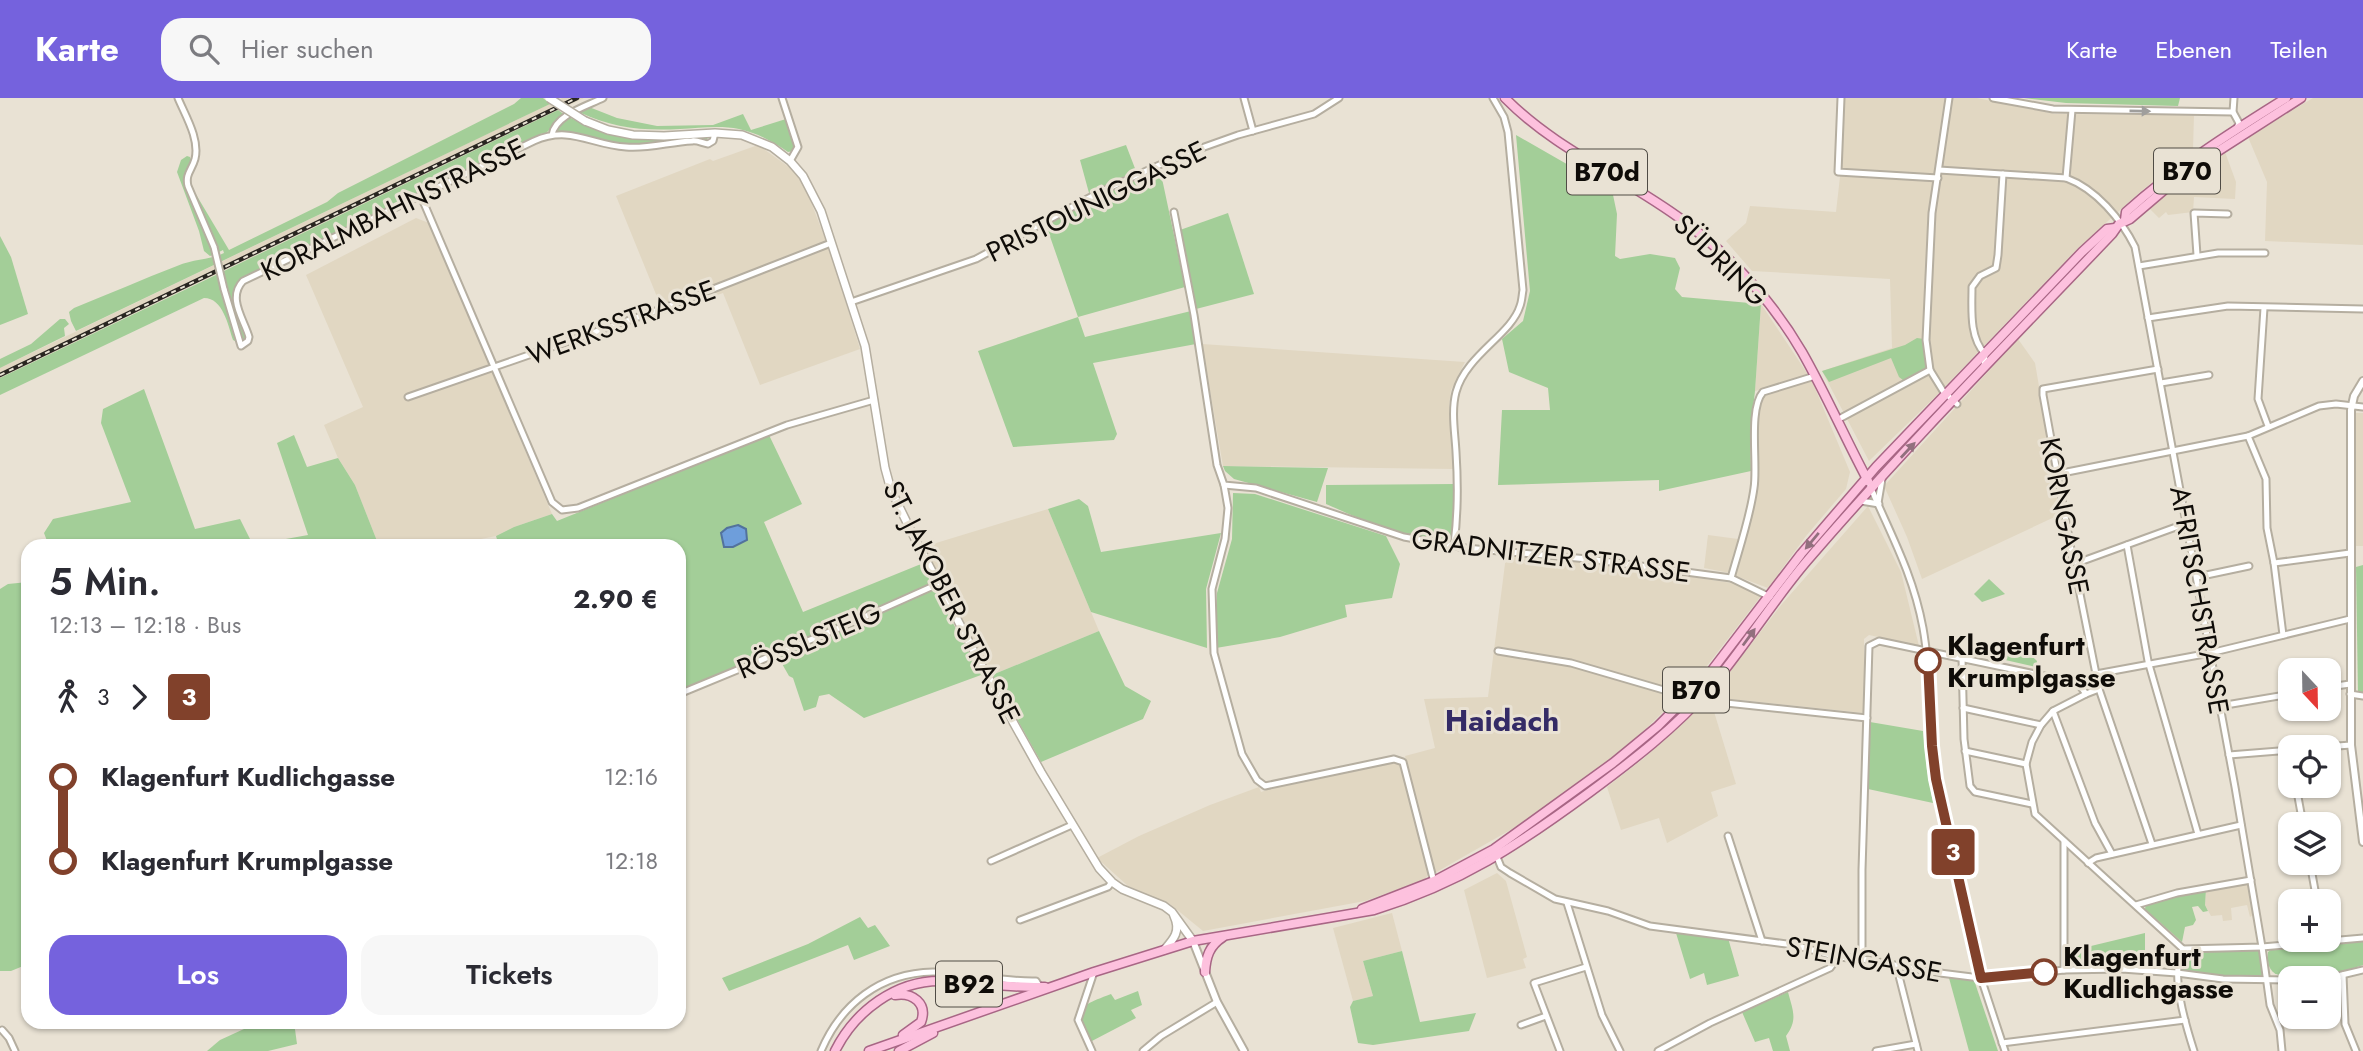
<!DOCTYPE html>
<html lang="de">
<meta charset="utf-8">
<style>
:root{--surface:#fff;--page:#f7f7f7;--text:#2b2b33;--muted:#7c7c81;--accent:#7562dd}
body{margin:0;font-family:Jost,sans-serif;background:var(--page);color:var(--text);height:100vh;display:flex;flex-direction:column;font-size:26px;white-space:nowrap}
*{box-sizing:border-box;margin:0}
p{font-size:23px;color:var(--muted)}
.icon{flex:none;width:38px;height:38px;fill:none;stroke:currentColor;stroke-width:2;stroke-linecap:round;stroke-linejoin:round}
.map{position:relative;flex:1;overflow:hidden}
.panel{position:absolute;left:21px;top:441px;width:665px;height:490px;display:flex;flex-direction:column;background:var(--surface);border-radius:21px;box-shadow:0 2px 5px #0004}
.panel>*{flex:none}
.badge{padding:0 14px;border-radius:5px;font-size:24px;line-height:46px}
.needle{width:46px;rotate:158deg}
.controls{position:absolute;left:2278px;top:560px;display:grid;gap:14px}
.controls a{display:grid;place-items:center;width:63px;height:63px;border-radius:14px;background:var(--surface);box-shadow:0 2px 5px #0004;font-size:35px}
.map>.badge{position:absolute;translate:-50% -50%;box-shadow:0 0 0 4px #fff}
.legs{display:flex;align-items:center;gap:10px;height:77px;padding:0 28px;font-size:23px}
.legs p{margin-inline-start:auto}
.overview{display:flex;align-items:center;justify-content:space-between;height:119px;padding:0 28px}
h1{font-size:38px;font-weight:600;line-height:52px}
.cta{display:flex;gap:14px;margin-top:auto;padding:14px 28px}
.cta a{flex:1;height:80px;border-radius:21px;background:var(--accent);color:#fff;font-size:28px;font-weight:600;line-height:80px;text-align:center}
.cta a+a{background:var(--page);color:var(--text)}
ul{padding:0 28px;list-style:none}
li{display:flex;align-items:center;gap:24px;height:84px;font-size:26px}
li i{display:grid;place-items:center;width:10px;height:100%;margin:0 9px;background:currentColor}
li i::after{content:'';width:18px;height:18px;margin:-9px;border:5px solid;border-radius:50%;background:var(--surface)}
li p{margin-inline-start:auto}
li:first-child i{background:linear-gradient(#0000 50%,currentColor 0)}
li:last-child i{background:linear-gradient(currentColor 50%,#0000 0)}
header{display:flex;align-items:center;gap:42px;box-sizing:border-box;height:98px;padding:0 35px;background:var(--accent);color:#fff}
header strong{font-size:33px}
nav{display:flex;gap:38px;margin-inline-start:auto;font-size:24px}
.search{width:490px;height:63px;background:var(--page);display:flex;align-items:center;gap:18px;box-sizing:border-box;padding:0 24px;border-radius:21px;color:var(--muted);font-size:26px}
.map>svg:first-child{display:block}
.built{fill:#e1d7c2}
.green{fill:#a3ce98}
.water{fill:#6e9edb;stroke:#52729c;stroke-width:2}
.lines{fill:none;stroke-linecap:round;stroke-linejoin:round}
.minor-casing{stroke:#b5aea0;stroke-width:9}
.tertiary-casing{stroke:#b5aea0;stroke-width:10}
.secondary-casing{stroke:#b5aea0;stroke-width:10}
.primary-casing{stroke:#a86685;stroke-width:11}
.minor{stroke:#fff;stroke-width:5}
.tertiary{stroke:#fff;stroke-width:6}
.secondary{stroke:#fff;stroke-width:7}
.primary{stroke:#fdc1de;stroke-width:8}
.rail-casing{stroke:#292621;stroke-width:4.5}
.rail{stroke:#e9e2d4;stroke-width:2;stroke-dasharray:5;stroke-linecap:butt}
.minor-bridge-casing{stroke:#b5aea0;stroke-width:9;stroke-linecap:butt}
.secondary-bridge-casing{stroke:#b5aea0;stroke-width:10;stroke-linecap:butt}
.minor-bridge{stroke:#fff;stroke-width:5}
.secondary-bridge{stroke:#fff;stroke-width:7}
.oneway{fill:#9f9e9c}
.oneway2{fill:#92707e}
.line-1-casing{stroke:#fff;stroke-width:16}
.line-1{stroke:#81412b;stroke-width:10}
.stop-1-dot{fill:#fff;stroke:#81412b;stroke-width:3.5}
.labels{text-anchor:middle;stroke-width:6;stroke-linejoin:round;paint-order:stroke}
.shield{fill:#e9e2d4;stroke:#504c45;stroke-width:2}
.shield-label{font-size:26px;font-weight:bold;fill:#0f0c08}
.street-label{font-size:28px;fill:#0f0c08;stroke:#e9e2d4}
.stop-label{font-size:28px;font-weight:bold;fill:#0f0c08;stroke:#e9e2d4;text-anchor:start}
.neighbourhood-label{font-size:30px;font-weight:bold;fill:#342b66;stroke:#e9e2d4}
</style>
<header>
<strong>Karte</strong>
<div class="search"><svg class="icon" aria-label="search" viewBox="0 0 24 24"><circle cx="10" cy="10" r="6"/><path d="M15 15l6 6"/></svg>Hier suchen</div>
<nav><a>Karte</a><a>Ebenen</a><a>Teilen</a></nav>
</header>
<div class="map">
<svg width="2363" height="953" viewBox="0 0 2363 953">
<rect width="100%" height="100%" fill="#e9e2d4"/>
<g class="built">
<polygon points="562,0 584,0 0,280 0,270"/>
<polygon points="1843,0 1977,0 2055,16 2194,17 2193,52 2140,94 2076,152 1935,299 1869,363 1822,273 1892,250 1890,181 1752,173 1726,143 1746,125 1750,108 1836,114 1841,70"/>
<polygon points="2313,0 2363,0 2363,147 2265,143 2267,84 2248,39"/>
<polygon points="758,47 793,72 806,91 831,156 860,251 760,287 723,195 664,216 616,98 710,61 713,63"/>
<polygon points="2225,54 2236,84 2235,101 2194,99 2193,114 2168,117 2166,114 2159,120 2149,110 2186,80"/>
<polygon points="416,120 429,125 552,416 514,429 496,438 446,448 379,448 355,387 338,360 324,327 363,309 306,177"/>
<polygon points="1761,206 1809,278 1755,293"/>
<polygon points="2018,241 2035,265 2061,416 1922,481 1907,439 1884,388"/>
<polygon points="1202,246 1465,264 1451,292 1449,308 1453,371 1223,368"/>
<polygon points="1812,283 1850,374 1846,391 1806,438 1768,490 1736,478 1758,389 1757,341 1761,301 1765,296"/>
<polygon points="2354,315 2363,315 2363,448 2356,448"/>
<polygon points="1868,408 1901,474 1919,548 1869,537 1864,541 1864,615 1720,600 1716,592 1782,506"/>
<polygon points="1048,411 1099,533 992,577 923,449"/>
<polygon points="1708,437 1738,441 1730,475 1704,470"/>
<polygon points="1506,458 1584,463 1732,485 1761,498 1696,582 1631,645 1591,676 1512,731 1433,776 1405,658 1435,650 1424,601 1488,599"/>
<polygon points="1701,607 1712,607 1736,686 1711,694 1718,718 1667,745 1659,720 1621,732 1607,689 1643,661"/>
<polygon points="1395,664 1401,669 1428,777 1424,782 1365,803 1203,833 1170,806 1128,788 1097,760 1139,738 1210,707 1259,689 1261,694 1284,686"/>
<polygon points="1497,775 1506,783 1527,859 1523,861 1526,870 1487,880 1464,792"/>
<polygon points="2247,785 2255,815 2250,819 2247,807 2231,810 2232,822 2223,823 2222,817 2211,818 2205,807 2206,791"/>
<polygon points="1392,815 1402,853 1363,863 1373,898 1353,903 1333,830"/>
</g>
<g class="green">
<path d="M521 0H543L550 6 76 233 71 223 69 214 74 210C109 196 143 181 177 168 193 161 209 162 224 155L223 152 217 155 212 136 188 84 196 62V39C203 64 188 69 191 88L229 152 327 104 338 95 514 6Z"/>
<polygon points="2024,0 2180,0 2178,8 2066,5"/>
<path d="M589 9 617 20 657 28 713 27 743 16 751 32 786 21 795 49 793 53 788 54C773 44 758 35 739 31 720 27 699 30 680 31 643 33 612 30 579 14Z"/>
<polygon points="558,12 565,17 546,35 540,36 536,40 242,181 236,189 246,237 244,243 240,241 222,174"/>
<path d="M569 19C596 34 627 43 659 41 674 41 695 36 708 40L705 43C680 45 652 50 627 48 603 46 581 35 557 34L558 28Z"/>
<polygon points="1516,37 1612,92 1617,116 1615,158 1620,161 1650,156 1675,160 1680,170 1675,191 1682,199 1761,206 1755,293 1750,338 1751,373 1659,393 1659,382 1498,387 1502,312 1550,312 1548,290 1509,274 1502,241 1523,223 1530,193"/>
<polygon points="1126,47 1136,73 1089,95 1080,62"/>
<polygon points="187,58 190,59 192,64 186,77 210,141 213,157 210,158 204,153 199,133 177,74 181,62"/>
<polygon points="1160,71 1185,189 1078,219 1085,239 1191,213 1196,246 1093,265 1117,336 1114,342 1013,349 978,253 1078,219 1046,127 1101,97"/>
<polygon points="1228,115 1254,196 1196,211 1180,132"/>
<polygon points="0,138 11,159 28,216 0,227"/>
<path d="M218 176 237 244 233 242C228 227 223 200 204 200L0 297V280Z"/>
<polygon points="60,221 65,221 69,226 64,230 65,238 0,270 0,261 31,246"/>
<polygon points="1917,240 1924,241 1926,270 1903,282 1899,279 1891,260 1829,284 1822,273 1905,247"/>
<polygon points="144,291 195,431 240,421 253,447 308,437 277,345 294,337 307,369 338,360 355,387 379,448 49,448 44,435 53,421 131,404 101,325 103,311"/>
<polygon points="769,337 802,406 764,424 803,514 921,466 981,577 864,620 829,596 819,598 816,609 804,613 793,580 789,578 777,557 679,598 679,448 499,448 496,438 514,429 552,416 557,423"/>
<polygon points="1223,368 1328,370 1317,404 1234,381 1225,373"/>
<path d="M1454 386 1452 439C1428 453 1352 417 1326 406V387Z"/>
<polygon points="1233,395 1255,396 1386,438 1400,466 1392,500 1345,507 1347,519 1280,539 1216,550 1217,495 1232,441"/>
<polygon points="1079,401 1088,408 1101,454 1221,435 1206,491 1207,550 1091,514 1048,411"/>
<polygon points="2363,467 2363,597 2358,596 2356,469"/>
<polygon points="1989,481 2005,496 1982,504 1974,496"/>
<polygon points="28,484 28,866 11,873 0,873 0,491 8,486"/>
<polygon points="1099,533 1125,588 1151,603 1143,621 1041,664 992,577"/>
<polygon points="2019,546 2037,563 2036,569 1983,557"/>
<polygon points="1870,624 1923,633 1927,672 1933,705 1868,691"/>
<polygon points="2206,791 2205,807 2208,813 2203,814 2198,808 2192,809 2196,822 2193,827 2185,829 2182,844 2145,811 2146,805"/>
<polygon points="860,819 868,830 875,827 890,848 854,862 848,847 729,893 722,880 808,846"/>
<polygon points="1676,835 1728,840 1739,878 1707,887 1704,875 1690,881"/>
<polygon points="2145,835 2145,867 2069,865 2066,854"/>
<path d="M2363 843V867L2339 875 2281 877C2269 876 2267 865 2268 854L2272 851Z"/>
<polygon points="2259,852 2263,879 2232,879 2182,873 2182,860 2190,853"/>
<polygon points="1402,853 1420,924 1476,915 1469,933 1373,947 1358,945 1350,909 1353,903 1373,898 1363,863"/>
<polygon points="1949,880 1974,882 1998,953 1969,953"/>
<path d="M1138 893 1142 907 1131 912 1136 920 1090 944C1074 910 1077 909 1111 896L1115 902Z"/>
<path d="M1788 894C1793 913 1798 922 1786 938L1790 953H1773L1769 940 1755 944 1742 914Z"/>
<polygon points="259,924 294,924 297,946 268,953 207,953 220,942"/>
</g>
<polygon class="water" points="738,427 746,431 747,442 733,449 724,449 721,435 727,430"/>
<g class="lines">
<defs>
<g id="minor">
<path d="M178 0C185 17 200 41 195 61 192 72 185 76 188 88L214 149"/>
<polyline points="782,0 798,49 790,63"/>
<polyline points="1244,0 1253,33"/>
<polyline points="1841,0 1838,74 1938,80"/>
<polyline points="1949,0 1932,115 1926,242 1930,272 1943,293 1957,306"/>
<polyline points="1993,0 2053,11 2233,14"/>
<polyline points="2234,0 2233,14 2239,25 2237,30"/>
<path d="M552 37C555 17 587 8 603 0"/>
<path d="M1939 72 2066 80C2096 91 2121 121 2135 149L2235 689 2262 849 2270 907 2280 932 2282 953"/>
<polyline points="2066,80 2072,12"/>
<polyline points="423,103 552,404 562,412 578,410 787,327 874,302"/>
<polyline points="1174,114 1194,217 1217,367 1224,387 1256,390 1404,439 1466,450 1588,461 1731,480 1770,499"/>
<polyline points="2197,157 2194,115 2228,116"/>
<polyline points="2139,168 2218,155 2265,155"/>
<path d="M224 191 241 248 248 243 249 239C244 221 227 200 243 183L534 43C570 27 591 47 626 49 648 51 670 44 692 43 697 42 702 45 708 46L713 43 715 35"/>
<polyline points="851,204 976,161 1100,94 1179,58 1238,37 1314,16 1339,0"/>
<polyline points="2264,210 2258,301 2268,328"/>
<polyline points="2148,220 2228,208 2363,211"/>
<path d="M1984 269 1985 256C1969 239 1972 211 1972 189L1980 178 1996 170 1998 157 2003 76"/>
<polyline points="2161,285 2209,277"/>
<polyline points="408,299 667,209 831,145"/>
<polyline points="1837,322 1930,272"/>
<polyline points="2248,338 2266,381 2267,430 2274,465 2283,537"/>
<polyline points="2057,376 2248,338 2319,308 2336,306 2363,309"/>
<polyline points="1224,387 1228,410 1225,441 1212,491 1214,555 1242,656 1257,682 1265,688 1394,661 1403,664 1434,784"/>
<path d="M1870 388C1891 437 1913 476 1923 530 1932 580 1930 631 1936 681L1981 880 2005 953"/>
<polyline points="1861,403 1879,406"/>
<polyline points="1878,405 1882,381"/>
<path d="M1454 446C1458 416 1458 385 1456 354 1455 335 1451 313 1456 294 1466 257 1511 237 1520 208 1522 203 1522 197 1523 192L1508 34 1504 19 1493 0"/>
<polyline points="2127,447 2148,563 2198,736"/>
<polyline points="2077,465 2187,425"/>
<polyline points="2274,465 2350,455"/>
<polyline points="2197,479 2249,468"/>
<path d="M1731 480C1739 451 1750 420 1754 390 1758 367 1748 311 1763 294L1815 278"/>
<polyline points="1498,553 1571,565 1698,602 1867,620"/>
<polyline points="1962,560 1964,641 1970,688 1975,694 2032,706"/>
<polyline points="2096,576 2210,555 2350,521"/>
<polyline points="2329,589 2350,586"/>
<polyline points="679,596 844,528 938,486"/>
<polyline points="2086,596 2053,613 2041,627 2032,644 2026,666 2035,716 2183,851"/>
<polyline points="2350,596 2363,598"/>
<polyline points="2220,608 2291,596"/>
<polyline points="1963,610 2041,627"/>
<polyline points="2053,613 2095,725 2112,756"/>
<polyline points="2324,649 2351,647"/>
<polyline points="1965,653 2026,666"/>
<polyline points="2229,657 2291,652"/>
<polyline points="2296,688 2303,726"/>
<polyline points="1728,738 1762,843"/>
<polyline points="2064,743 2064,872"/>
<polyline points="2152,746 2099,591 2078,486 2077,465 2073,462 2043,297 2043,291 2158,271"/>
<polyline points="1497,759 1501,769 1510,775 1555,801 1608,813 1650,828 1794,847 1838,859 1862,861 1932,874 1988,881 2064,872 2122,871 2177,875 2223,881 2291,882"/>
<polyline points="991,763 1072,727"/>
<polyline points="2088,765 2096,760 2241,727"/>
<polyline points="2310,765 2317,803"/>
<polyline points="1567,805 1602,917 1620,953"/>
<polyline points="2136,807 2177,795 2251,782"/>
<polyline points="1020,822 1108,789 1112,784"/>
<polyline points="1862,861 1862,772 1869,548 1879,543 2078,585 2086,596 2099,591"/>
<polyline points="1899,868 1899,878 1918,953"/>
<polyline points="2343,877 2345,926 2356,953"/>
<polyline points="2329,880 2363,872"/>
<polyline points="1521,927 1546,918"/>
<polyline points="2,932 9,940 15,953"/>
<polyline points="2002,945 2185,922"/>
<path d="M821 953C841 906 880 875 933 874 968 874 1001 884 1036 883L1040 889"/>
<polyline points="1092,953 1078,922 1094,874"/>
<polyline points="1143,953 1161,938 1217,904"/>
<polyline points="1560,953 1534,885 1586,869"/>
<polyline points="1658,953 1710,925 1830,870 1838,859"/>
<polyline points="1876,953 1916,946"/>
<path d="M2194 953C2186 928 2169 874 2183 851L2262 849 2363 840"/>
</g>
<g id="tertiary">
<polyline points="2363,283 2354,298 2351,312 2351,647 2363,744"/>
<polyline points="1193,843 1217,904 1244,953"/>
</g>
<g id="secondary">
<polyline points="585,23 608,32 633,37 664,38 715,35 742,37 772,49 790,63 803,78 821,113 865,248 885,370 891,392 912,435 978,561 1041,674 1099,770 1112,784 1122,791 1164,808 1172,814 1193,843"/>
<path d="M1164 852C1174 841 1181 833 1174 818"/>
</g>
<g id="primary">
<path d="M1505 0C1557 53 1627 80 1685 124 1731 159 1773 204 1802 254 1826 296 1845 340 1868 383"/>
<path d="M2125 122 2126 114C2176 69 2230 35 2286 0"/>
<polyline points="1362,811 1434,783 1494,751 1613,665 1658,628 1706,580 1801,456 1876,369 2082,154 2107,131 2115,130"/>
<path d="M1205 874C1206 859 1209 848 1223 839"/>
<path d="M895 897C912 894 928 905 921 924L903 937"/>
<path d="M835 953C855 913 896 882 942 883 977 884 1010 890 1045 889"/>
<path d="M869 953 1094 874 1193 843 1374 812C1461 785 1518 747 1590 694 1632 663 1675 630 1710 590 1744 550 1772 504 1806 464 1903 351 2009 244 2112 136L2119 126 2130 121 2184 75 2301 0"/>
<polyline points="899,953 933,935"/>
</g>
</defs>
<use href="#minor" class="minor-casing"/>
<use href="#tertiary" class="tertiary-casing"/>
<use href="#secondary" class="secondary-casing"/>
<use href="#primary" class="primary-casing"/>
<use href="#minor" class="minor"/>
<use href="#tertiary" class="tertiary"/>
<use href="#secondary" class="secondary"/>
<use href="#primary" class="primary"/>
<defs>
<polyline id="rail" points="0,277 577,0"/>
</defs>
<use href="#rail" class="rail-casing"/>
<use href="#rail" class="rail"/>
<defs>
<polyline id="minor-bridge" points="214,149 224,191"/>
<polyline id="secondary-bridge" points="549,0 585,23"/>
</defs>
<use href="#minor-bridge" class="minor-bridge-casing"/>
<use href="#secondary-bridge" class="secondary-bridge-casing"/>
<use href="#minor-bridge" class="minor-bridge"/>
<use href="#secondary-bridge" class="secondary-bridge"/>
</g>
<defs><path id="oneway-solid" d="M-6-.8H1V-3.2L6.5 0L1 3.2V.8H-6Z" transform="scale(1.75)"/></defs>
<use class="oneway" href="#oneway-solid" transform="translate(2140 13) rotate(1)"/>
<g class="oneway2">
<use href="#oneway-solid" transform="translate(1908 352) rotate(-47)"/>
<use href="#oneway-solid" transform="translate(1812 443) rotate(130)"/>
<use href="#oneway-solid" transform="translate(1749 539) rotate(-54)"/>
</g>
<g class="lines">
<defs>
<polyline id="line-1" points="1928,563 1932,648 1936,681 1981,880 2044,874"/>
</defs>
<use href="#line-1" class="line-1-casing"/>
<use href="#line-1" class="line-1"/>
</g>
<g class="stop-1-dot">
<circle cx="1928" cy="563" r="12"/>
<circle cx="2044" cy="874" r="12"/>
</g>
<g class="labels">
<g class="shield">
<rect x="2154" y="50.5" width="66" height="45" rx="5"/>
<rect x="1567" y="51.5" width="80" height="45" rx="5"/>
<rect x="1663" y="569.5" width="66" height="45" rx="5"/>
<rect x="936" y="863.5" width="66" height="45" rx="5"/>
</g>
<g class="shield-label">
<text x="2187" y="82">B70</text>
<text x="1607" y="83">B70d</text>
<text x="1696" y="601">B70</text>
<text x="969" y="895">B92</text>
</g>
<g class="street-label">
<text transform="translate(1096 103) rotate(-26)" y="10">PRISTOUNIGGASSE</text>
<text transform="translate(393 111) rotate(-26)" y="10">KORALMBAHNSTRASSE</text>
<text transform="translate(1721 162) rotate(44)" y="10">SÜDRING</text>
<text transform="translate(621 224) rotate(-20)" y="10">WERKSSTRASSE</text>
<text transform="translate(2065 418) rotate(79)" y="10">KORNGASSE</text>
<text transform="translate(1551 457) rotate(7)" y="10">GRADNITZER STRASSE</text>
<text transform="translate(2200 502) rotate(80)" y="10">AFRITSCHSTRASSE</text>
<text transform="translate(952 504) rotate(63)" y="10">ST. JAKOBER STRASSE</text>
<text transform="translate(809 542) rotate(-23)" y="10">RÖSSLSTEIG</text>
<text transform="translate(1864 861) rotate(10)" y="10">STEINGASSE</text>
</g>
<g class="stop-label">
<text x="1947" y="557">Klagenfurt<tspan x="1947" dy="32">Krumplgasse</tspan></text>
<text x="2063" y="868">Klagenfurt<tspan x="2063" dy="32">Kudlichgasse</tspan></text>
</g>
<g class="neighbourhood-label">
<text x="1502" y="633">Haidach</text>
</g>
</g>
</svg>
<div class="controls">
<a><svg class="needle" viewBox="-14 -14 28 28"><path d="M0-13l5 13h-10z" fill="#e53935"/><path d="M0 13l5-13h-10z" fill="#7c7c81"/></svg></a>
<a><svg class="icon" aria-label="locate" viewBox="0 0 24 24"><circle cx="12" cy="12" r="6"/><path d="M12 2v4M12 18v4M2 12h4M18 12h4"/></svg></a>
<a><svg class="icon" aria-label="layers" viewBox="0 0 24 24"><path d="M12 4l9 5-9 5-9-5zM3 14l9 5 9-5"/></svg></a>
<a>+</a>
<a>−</a>
</div>
<b class="badge" style="left:1953px;top:754px;background:#81412b;color:#fff">3</b>
<section class="panel">
<div class="overview"><div><h1>5 Min.</h1><p>12:13 – 12:18 · Bus</p></div><b>2.90 €</b></div>
<div class="legs"><svg class="icon" aria-label="walk" viewBox="0 0 24 24"><circle cx="13" cy="4" r="2"/><path d="M13 8l-2 6 4 7M11 14l-3 7M7 12l3-4h3l4 4"/></svg>3<svg class="icon" aria-label="forward" viewBox="0 0 24 24"><path d="M9 5l7 7-7 7"/></svg><b class="badge" style="background:#81412b;color:#fff">3</b></div>
<ul>
<li><i style="color:#81412b"></i><b>Klagenfurt Kudlichgasse</b><p>12:16</p></li>
<li><i style="color:#81412b"></i><b>Klagenfurt Krumplgasse</b><p>12:18</p></li>
</ul>
<div class="cta"><a>Los</a><a>Tickets</a></div>
</section>
</div>
